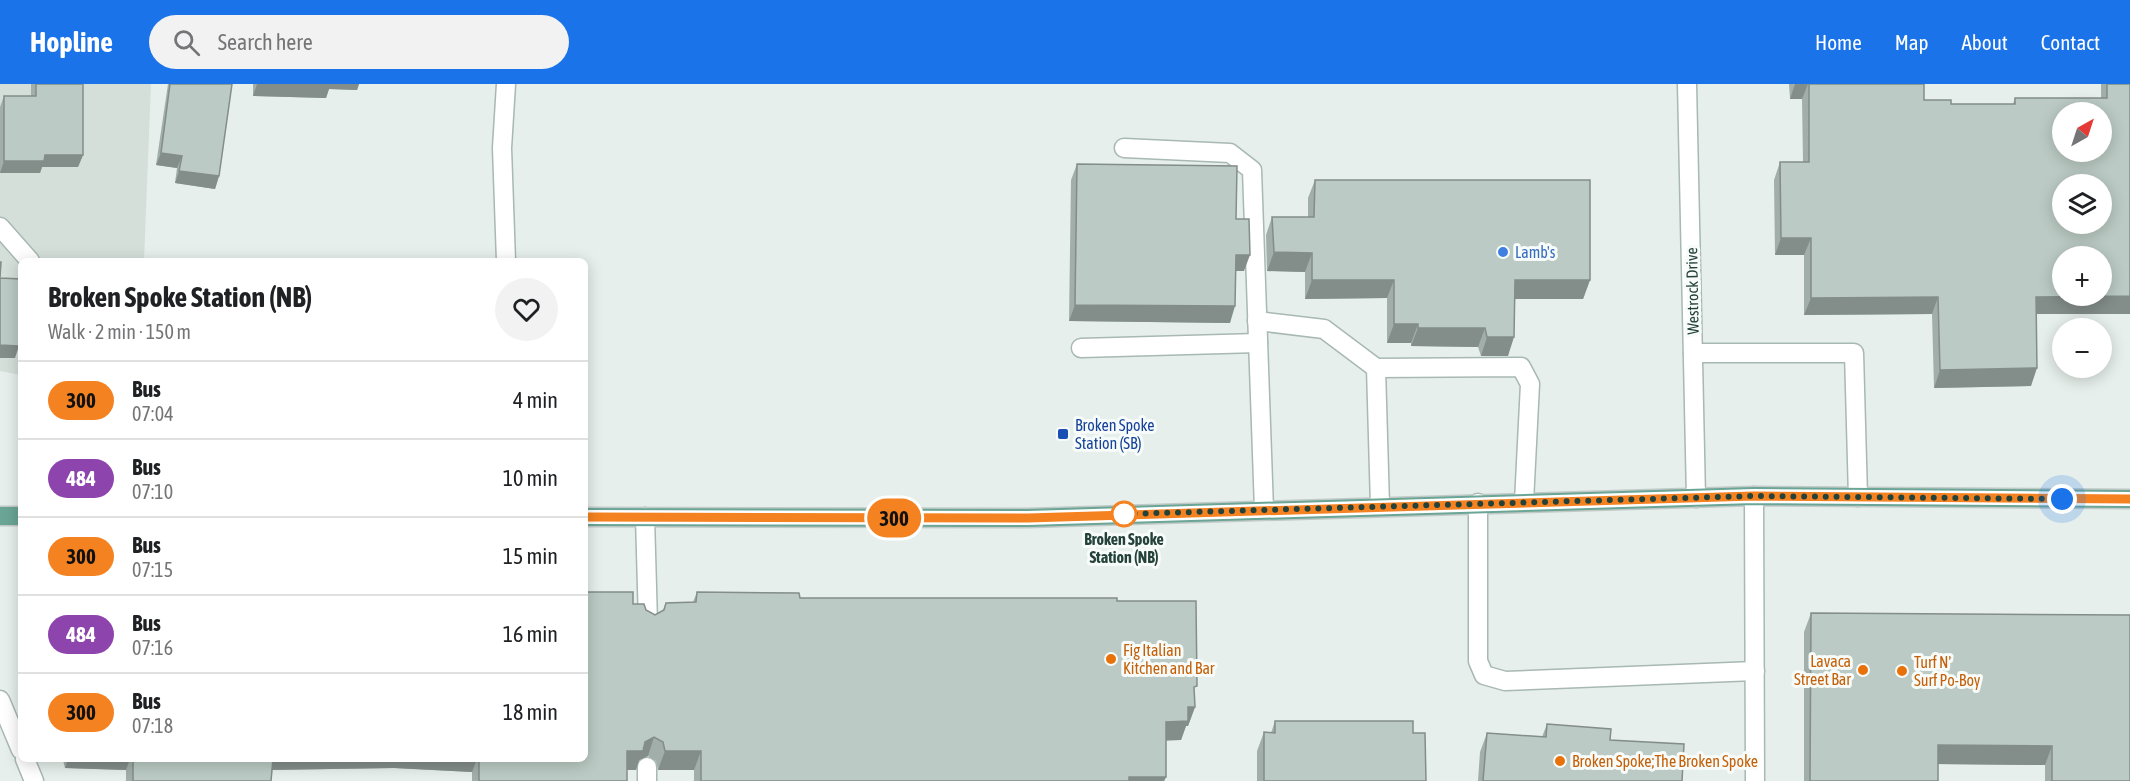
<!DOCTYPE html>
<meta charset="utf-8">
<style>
:root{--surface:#fff;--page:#f2f2f2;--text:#202124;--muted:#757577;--line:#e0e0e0;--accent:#1a73e8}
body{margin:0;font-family:"Asap Condensed",sans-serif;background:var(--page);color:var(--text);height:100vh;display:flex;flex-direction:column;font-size:22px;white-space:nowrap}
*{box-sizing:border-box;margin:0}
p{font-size:20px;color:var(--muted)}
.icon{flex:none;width:33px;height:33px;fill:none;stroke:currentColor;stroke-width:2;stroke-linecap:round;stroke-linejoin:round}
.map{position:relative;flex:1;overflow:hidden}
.drawer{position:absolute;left:18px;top:174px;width:570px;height:504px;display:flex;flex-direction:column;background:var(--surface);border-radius:9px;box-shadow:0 3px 15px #0003}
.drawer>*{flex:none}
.badge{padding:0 12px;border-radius:20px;font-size:21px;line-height:39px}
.needle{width:39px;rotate:39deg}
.controls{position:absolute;left:2052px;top:18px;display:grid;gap:12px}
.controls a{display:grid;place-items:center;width:60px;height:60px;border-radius:50%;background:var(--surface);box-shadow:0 3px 15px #0003;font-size:30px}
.you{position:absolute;width:30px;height:30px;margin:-15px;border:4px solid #fff;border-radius:50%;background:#1a73e8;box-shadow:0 0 0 9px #1a73e833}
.map>.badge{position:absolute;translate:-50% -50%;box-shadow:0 0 0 3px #fff}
.round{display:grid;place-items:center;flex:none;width:63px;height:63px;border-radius:32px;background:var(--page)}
.headline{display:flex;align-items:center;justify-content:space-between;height:102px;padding:0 30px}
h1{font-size:28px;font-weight:700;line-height:45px}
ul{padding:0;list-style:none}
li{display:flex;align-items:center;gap:18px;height:78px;padding:0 30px;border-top:2px solid var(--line)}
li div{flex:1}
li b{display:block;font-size:22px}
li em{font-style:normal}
li .badge{min-width:66px;font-weight:700;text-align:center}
header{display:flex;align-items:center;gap:36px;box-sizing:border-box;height:84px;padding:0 30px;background:var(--accent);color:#fff}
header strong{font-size:28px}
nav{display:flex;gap:33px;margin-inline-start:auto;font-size:21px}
.search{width:420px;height:54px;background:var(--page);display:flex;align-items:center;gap:15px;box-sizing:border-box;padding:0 21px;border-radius:33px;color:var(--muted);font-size:22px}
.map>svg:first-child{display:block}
.built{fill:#d4dfda}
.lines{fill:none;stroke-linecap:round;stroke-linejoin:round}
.lane-casing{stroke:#a8b8b2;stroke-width:21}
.street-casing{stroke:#a8b8b2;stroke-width:21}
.primary-casing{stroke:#c2cac8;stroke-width:21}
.lane{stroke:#fff;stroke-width:18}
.street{stroke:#fff;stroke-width:18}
.primary{stroke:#6aa596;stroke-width:18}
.wall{fill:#a1aea9}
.shaded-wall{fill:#838d89}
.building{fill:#bbcac4;stroke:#838d89;stroke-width:1.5;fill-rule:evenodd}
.line-casing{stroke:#fff;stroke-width:14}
.line{stroke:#f58220;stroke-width:9}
.walk{stroke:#24423a;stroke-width:6;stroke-dasharray:0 10.8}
.shop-dot{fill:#3f7fe0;stroke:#f7fbf9;stroke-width:2}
.transit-dot{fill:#1a4fb4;stroke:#f7fbf9;stroke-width:2}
.stop-dot{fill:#fff;stroke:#f58220;stroke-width:3}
.food-dot{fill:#e8710a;stroke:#f7fbf9;stroke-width:2}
.labels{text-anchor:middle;stroke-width:6;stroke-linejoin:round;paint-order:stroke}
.shop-label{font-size:16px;fill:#366cbe;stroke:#f7fbf9;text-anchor:start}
.street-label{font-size:16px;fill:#24423a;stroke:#f7fbf9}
.transit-label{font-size:16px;fill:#164399;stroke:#f7fbf9;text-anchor:start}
.stop-label{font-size:16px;font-weight:bold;fill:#24423a;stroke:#f7fbf9}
.food-label{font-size:16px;fill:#c56008;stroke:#f7fbf9;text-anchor:start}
</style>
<header>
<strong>Hopline</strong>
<div class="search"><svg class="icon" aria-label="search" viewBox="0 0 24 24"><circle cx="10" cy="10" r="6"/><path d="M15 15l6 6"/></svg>Search here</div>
<nav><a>Home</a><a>Map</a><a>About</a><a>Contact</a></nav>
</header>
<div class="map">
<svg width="2130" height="697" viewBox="0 0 2130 697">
<rect width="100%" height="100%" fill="#e6efeb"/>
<polygon class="built" points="0,0 151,0 144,177 21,177 21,291 0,287"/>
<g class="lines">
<defs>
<g id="lane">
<polyline points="506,0 502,64 506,177"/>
<polyline points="1124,64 1230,69 1252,86 1264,426"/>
<polyline points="0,143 30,177"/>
<polyline points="1257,237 1324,245 1376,284 1380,422"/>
<polyline points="1081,264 1258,259"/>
<polyline points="1693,269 1854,269 1858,413"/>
<polyline points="1376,284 1521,283 1530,300 1524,418"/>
<polyline points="1754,412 1755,697"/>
<polyline points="1478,419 1478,577 1484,591 1505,597 1755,587"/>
<polyline points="645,433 648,539"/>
<polyline points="0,616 21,666"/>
<polyline points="25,675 34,697"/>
<polyline points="647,683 647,697"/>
</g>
<polyline id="street" points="1687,0 1696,414"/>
<g id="primary">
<polyline points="0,432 21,432"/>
<polyline points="585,433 1028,434 1754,412 2130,415"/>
</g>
</defs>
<use href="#lane" class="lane-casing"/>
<use href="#street" class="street-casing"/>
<use href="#primary" class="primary-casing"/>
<use href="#lane" class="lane"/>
<use href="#street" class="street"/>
<use href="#primary" class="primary"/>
</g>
<g class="wall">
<polygon points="31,0 83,0 83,71 78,83 42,83 40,89 0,89 0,23 4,12 31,12"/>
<polygon points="168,0 232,0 219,92 215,105 175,99 177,84 156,81"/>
<polygon points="253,0 359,0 357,6 329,5 326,14 253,12"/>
<polygon points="1789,0 1924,0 1924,16 1951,20 2013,20 2015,14 2101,14 2101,0 2130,0 2036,230 2031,302 1934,304 1932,230 1804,231 1804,171 1775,171 1774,96 1780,78 1803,78 1802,15 1790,15"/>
<polygon points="1077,80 1236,135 1244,187 1236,187 1230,239 1069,237 1071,96"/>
<polygon points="1315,96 1590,196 1583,215 1514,215 1508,272 1481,272 1478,263 1411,262 1411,259 1387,259 1387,214 1305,215 1305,188 1267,187 1266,151 1272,133 1308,133 1308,114"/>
<polygon points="697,508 800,514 1117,517 1194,609 1195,623 1188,642 1186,642 1181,656 1166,656 1166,693 1164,697 694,697 694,686 658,686 656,677 648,672 639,676 636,686 627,686 627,697 472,697 472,688 394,684 272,686 271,697 126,697 126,686 65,684 63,676 59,675 585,675 633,520 655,531 663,526 666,519 693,518"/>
<polygon points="1811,529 2130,697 2045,697 2045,681 1938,680 1938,697 1804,697 1804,548"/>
<polygon points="1275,637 1413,649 1426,697 1257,697 1257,667 1264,648 1271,649"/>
<polygon points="1547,640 1610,656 1682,697 1478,697 1480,668 1487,649 1542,653"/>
</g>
<g class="shaded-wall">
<polygon points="257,0 359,0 357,6 329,5 326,14 253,12"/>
<polygon points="1795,0 1808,0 1802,15 1790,15"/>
<polygon points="161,69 182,72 177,84 156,81"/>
<polygon points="45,71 83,71 78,83 42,83 40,89 0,89 4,77"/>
<polygon points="179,87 219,92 215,105 175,99"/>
<polygon points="1781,154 1811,154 1804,171 1775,171"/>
<polygon points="1274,168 1312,169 1305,188 1267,187"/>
<polygon points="1236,171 1250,171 1244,187 1230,187"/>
<polygon points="1312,196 1394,196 1387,214 1305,215"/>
<polygon points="1515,196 1590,196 1583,215 1508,215"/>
<polygon points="2130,212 2130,230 2030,230 2036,213"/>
<polygon points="1938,213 1932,230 1804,231 1811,214"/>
<polygon points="1075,221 1235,222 1230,239 1069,237"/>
<polygon points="1394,240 1418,240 1411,259 1387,259"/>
<polygon points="1418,244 1485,244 1478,263 1411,262"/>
<polygon points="1487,253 1514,253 1508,272 1481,272"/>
<polygon points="0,261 19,262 15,274 0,274"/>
<polygon points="2037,284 2031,302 1934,304 1940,286"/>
<polygon points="1188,623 1195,623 1188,642 1186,642 1181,656 1159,657 1166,638"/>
<polygon points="654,653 648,672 639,676 636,686 620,686 627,667"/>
<polygon points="1938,661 2052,662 2045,681 1931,680"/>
<polygon points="665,667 701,667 694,686 658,686"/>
<polygon points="68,675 130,675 126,686 65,684"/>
<polygon points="271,675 477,675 472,688 394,684 267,686"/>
<polygon points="1129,693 1166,693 1164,697 1128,697"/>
</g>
<g class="building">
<polygon points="36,0 83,0 83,71 45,71 44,77 4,77 4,12 36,12"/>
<polygon points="170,0 232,0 219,92 179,87 182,72 161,69"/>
<polygon points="257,0 330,0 330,1"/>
<path d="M1809 0H1924V16H1951V20H2015V14H2107V0H2130V212L2036 213 2037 284 1940 286 1938 213 1811 214V154H1781L1780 78H1809ZM2062 28H2102V68H2062ZM2062 100H2102V140H2062ZM2062 172H2102V212H2062Z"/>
<polygon points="1077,80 1237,82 1236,135 1249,135 1250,171 1236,171 1235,222 1075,221"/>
<polygon points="1315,96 1590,96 1590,196 1515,196 1514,253 1487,253 1485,244 1418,244 1418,240 1394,240 1394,196 1312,196 1312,169 1274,168 1272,133 1314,133"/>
<polygon points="0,178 1,178 0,194 21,195 21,255 19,262 0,261"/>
<polygon points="585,508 633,508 633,520 644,520 646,526 655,531 664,526 666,519 696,518 697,508 799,509 800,514 1117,514 1117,517 1196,517 1197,602 1194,603 1195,623 1188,623 1188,637 1166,638 1166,693 1129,693 1129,697 701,697 701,667 665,667 663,658 654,653 645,658 643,667 627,667 627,697 479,697 479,675 585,675"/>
<polygon points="1811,529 2130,531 2130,697 2052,697 2052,662 1938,661 1938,697 1810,697"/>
<polygon points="1275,637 1413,637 1413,649 1425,649 1426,697 1264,697 1264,648 1275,649"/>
<polygon points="1547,640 1611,645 1610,656 1684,660 1682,697 1483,697 1487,649 1546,653"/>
<polygon points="133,675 273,675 271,697 133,697"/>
</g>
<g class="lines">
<defs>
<polyline id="line" points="585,433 1028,434 1754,412 2130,415"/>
</defs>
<use href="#line" class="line-casing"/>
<use href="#line" class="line"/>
<polyline class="walk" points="1124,430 1754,412 2062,415"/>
</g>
<circle class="shop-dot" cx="1503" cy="168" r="6"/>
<rect class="transit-dot" x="1057" y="344" width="12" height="12" rx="3"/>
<circle class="stop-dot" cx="1124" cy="430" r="12"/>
<g class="food-dot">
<circle cx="1111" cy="575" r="6"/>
<circle cx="1863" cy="586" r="6"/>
<circle cx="1902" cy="587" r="6"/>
<circle cx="1560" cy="677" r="6"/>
</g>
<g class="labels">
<g class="shop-label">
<text x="1515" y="174">Lamb's</text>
</g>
<g class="street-label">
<text transform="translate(1692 207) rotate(-91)" y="6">Westrock Drive</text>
</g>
<g class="transit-label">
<text x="1075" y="347">Broken Spoke<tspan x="1075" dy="18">Station (SB)</tspan></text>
</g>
<g class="stop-label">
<text x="1124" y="461">Broken Spoke<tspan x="1124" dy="18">Station (NB)</tspan></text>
</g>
<g class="food-label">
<text x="1123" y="572">Fig Italian<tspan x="1123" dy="18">Kitchen and Bar</tspan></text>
<text x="1851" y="583" text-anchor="end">Lavaca<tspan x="1851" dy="18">Street Bar</tspan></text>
<text x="1914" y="584">Turf N'<tspan x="1914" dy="18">Surf Po-Boy</tspan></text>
<text x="1572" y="683">Broken Spoke;The Broken Spoke</text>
</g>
</g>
</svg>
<div class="controls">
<a><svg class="needle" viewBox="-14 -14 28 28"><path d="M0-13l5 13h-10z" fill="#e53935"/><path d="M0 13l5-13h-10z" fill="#757577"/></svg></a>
<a><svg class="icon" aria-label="layers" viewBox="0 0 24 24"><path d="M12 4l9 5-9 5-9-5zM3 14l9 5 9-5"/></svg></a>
<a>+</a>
<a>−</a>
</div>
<div class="you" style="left:2062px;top:415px"></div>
<b class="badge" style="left:894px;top:434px;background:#f58220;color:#111">300</b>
<section class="drawer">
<div class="headline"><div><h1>Broken Spoke Station (NB)</h1><p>Walk · 2 min · 150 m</p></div><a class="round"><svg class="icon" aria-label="heart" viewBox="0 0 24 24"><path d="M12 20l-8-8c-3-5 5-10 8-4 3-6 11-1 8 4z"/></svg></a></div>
<ul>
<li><span class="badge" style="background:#f58220;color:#111">300</span><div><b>Bus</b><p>07:04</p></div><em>4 min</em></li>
<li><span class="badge" style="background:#8e44ad;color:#fff">484</span><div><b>Bus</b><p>07:10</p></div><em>10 min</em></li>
<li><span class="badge" style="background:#f58220;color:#111">300</span><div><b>Bus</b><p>07:15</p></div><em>15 min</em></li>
<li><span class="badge" style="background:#8e44ad;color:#fff">484</span><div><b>Bus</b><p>07:16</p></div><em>16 min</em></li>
<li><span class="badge" style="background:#f58220;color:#111">300</span><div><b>Bus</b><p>07:18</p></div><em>18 min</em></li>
</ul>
</section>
</div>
